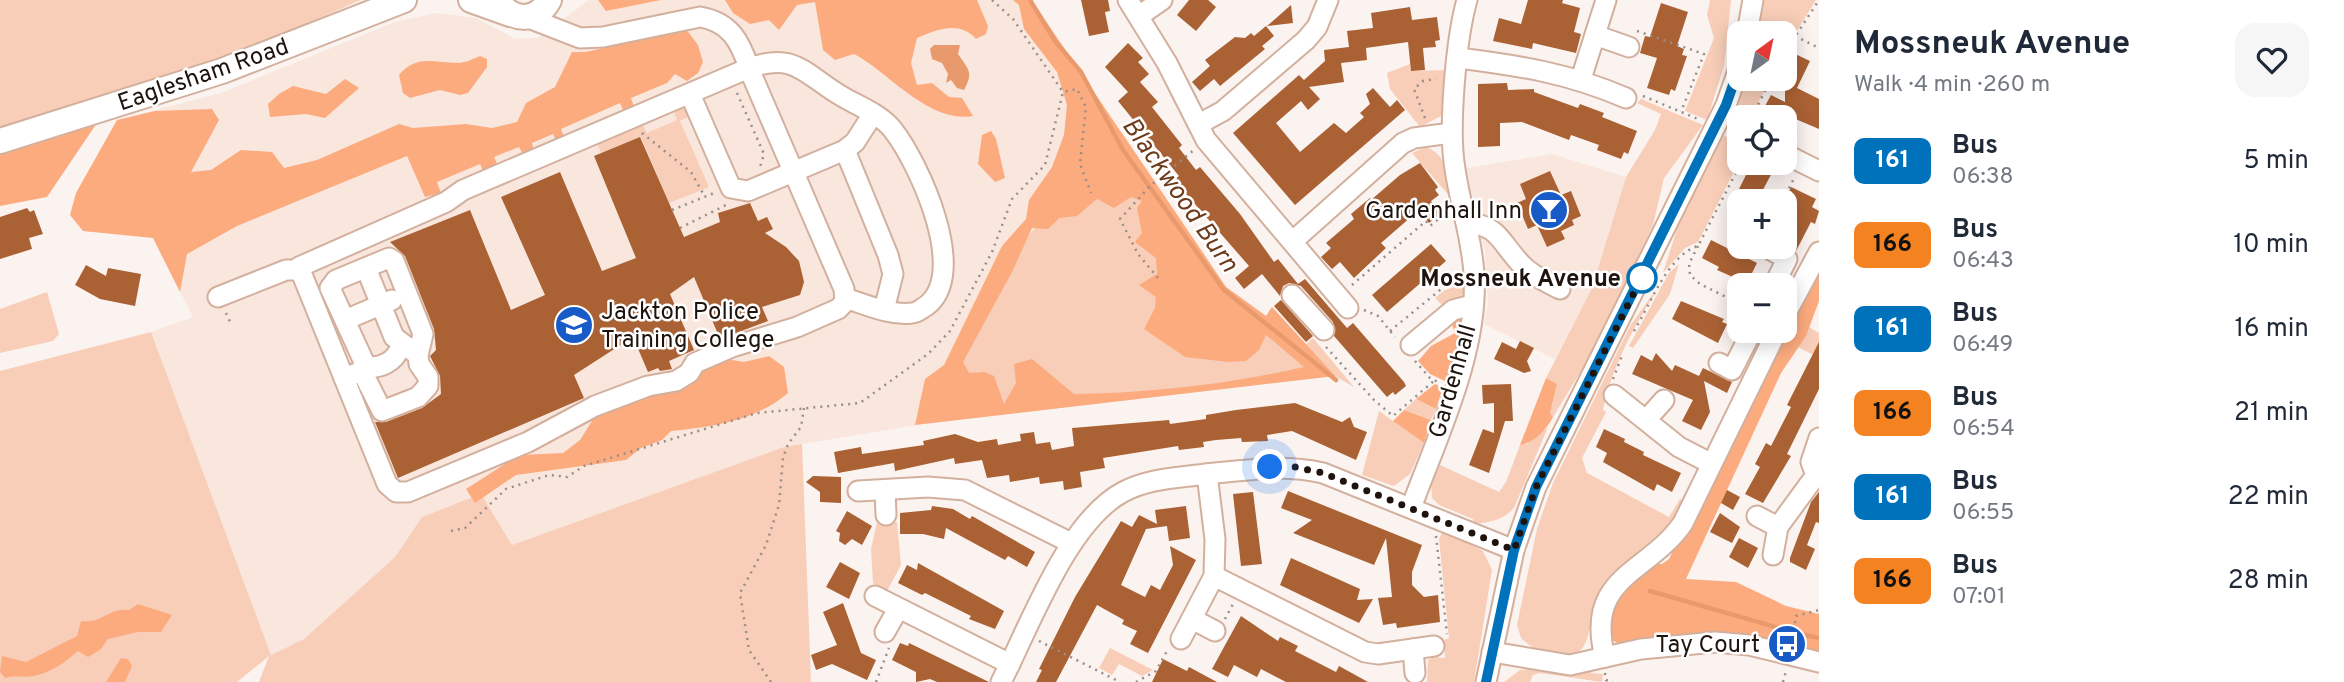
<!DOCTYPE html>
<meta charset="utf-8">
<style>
:root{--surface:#fff;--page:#f6f6f7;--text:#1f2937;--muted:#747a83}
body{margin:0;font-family:Overpass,sans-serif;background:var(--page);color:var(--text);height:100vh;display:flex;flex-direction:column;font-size:26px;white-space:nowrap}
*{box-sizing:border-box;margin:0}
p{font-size:23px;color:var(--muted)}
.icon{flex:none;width:38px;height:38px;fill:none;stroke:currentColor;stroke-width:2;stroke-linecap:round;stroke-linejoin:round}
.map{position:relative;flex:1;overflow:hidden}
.sheet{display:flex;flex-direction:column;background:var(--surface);width:525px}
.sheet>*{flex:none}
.badge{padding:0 14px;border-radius:10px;font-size:24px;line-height:46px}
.needle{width:46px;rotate:33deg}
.fabs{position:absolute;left:1727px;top:21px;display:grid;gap:14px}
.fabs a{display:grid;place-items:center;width:70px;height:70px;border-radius:14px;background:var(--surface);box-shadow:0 4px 18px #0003;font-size:35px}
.you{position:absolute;width:35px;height:35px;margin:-18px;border:5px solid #fff;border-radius:50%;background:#1a73e8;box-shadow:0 0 0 10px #1a73e833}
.map>.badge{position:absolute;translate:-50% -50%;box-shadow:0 0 0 4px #fff}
.round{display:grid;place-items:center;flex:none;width:74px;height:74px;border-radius:21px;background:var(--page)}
.head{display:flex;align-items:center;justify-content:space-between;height:119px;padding:0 35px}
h1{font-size:33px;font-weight:700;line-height:52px}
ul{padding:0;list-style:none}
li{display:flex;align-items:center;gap:21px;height:84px;padding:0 35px}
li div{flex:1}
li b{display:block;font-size:26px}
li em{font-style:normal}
li .badge{min-width:77px;font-weight:700;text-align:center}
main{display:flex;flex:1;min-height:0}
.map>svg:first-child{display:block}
.built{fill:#f9e7de}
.green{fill:#f8ceb8}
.forest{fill:#fcab7e;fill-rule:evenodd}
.water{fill:#e99a6d}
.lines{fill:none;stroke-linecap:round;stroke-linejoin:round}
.stream{stroke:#e99a6d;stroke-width:4.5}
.building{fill:#aa6134}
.minor-casing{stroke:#d3b09e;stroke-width:23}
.major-casing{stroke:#d3b09e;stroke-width:28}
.path{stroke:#988e8a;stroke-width:2.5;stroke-dasharray:2 5;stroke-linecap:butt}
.minor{stroke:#fff;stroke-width:19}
.major{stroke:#fff;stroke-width:24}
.line-casing{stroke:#fff;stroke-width:16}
.line{stroke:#0072bc;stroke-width:10}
.walk{stroke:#1f130d;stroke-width:7;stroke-dasharray:0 12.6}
.stop-dot{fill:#fff;stroke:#0072bc;stroke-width:3.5}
.labels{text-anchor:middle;stroke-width:5;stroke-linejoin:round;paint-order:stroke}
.street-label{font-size:24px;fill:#1f130d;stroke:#fff}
.poi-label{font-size:24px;fill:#1f130d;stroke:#fff;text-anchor:end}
.stop-label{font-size:24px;font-weight:bold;fill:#1f130d;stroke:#fff;text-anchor:end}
.water-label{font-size:26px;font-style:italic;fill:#6e3b1b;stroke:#fff}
</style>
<main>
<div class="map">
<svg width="1819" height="682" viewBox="0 0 1819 682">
<rect width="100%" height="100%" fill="#fbf3f0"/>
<g class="built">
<polygon points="589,0 1027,0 1037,8 1122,133 930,423 784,447 512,545 481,495 422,517 395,557 304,639 271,655 151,332 193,317 153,238 83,231 70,215 76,193 117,120 221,93 395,22 436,13 476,18 515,39 538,38"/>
<polygon points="1552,154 1626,177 1592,288 1555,359 1484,324 1488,303 1485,253 1466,168"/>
</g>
<g class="green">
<polygon points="0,0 361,0 213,64 0,133"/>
<polygon points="1710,0 1731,0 1724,66 1707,120 1685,111 1714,38 1707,15"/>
<polygon points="1764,0 1816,0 1785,50 1785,33 1759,33"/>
<polygon points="1410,64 1411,71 1449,70 1441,116 1420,127 1390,89 1387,73"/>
<polygon points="1748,79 1770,79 1751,117 1740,117 1739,137 1727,130"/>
<polygon points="1641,99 1703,125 1664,178 1653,225 1634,265 1636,270 1600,340 1553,417 1550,413 1557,384 1546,378 1592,288 1626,177 1655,130 1661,114 1637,103"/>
<polygon points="685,103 690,116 680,121 709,187 669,203 641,137 601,153 596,140 641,121 647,133 677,120 673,108"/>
<polygon points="1122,133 1226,287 1266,316 1272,307 1306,344 1313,338 1354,387 1335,376 930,423 1009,257"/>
<polygon points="1723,135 1739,143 1739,162 1698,242 1685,248 1663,273 1679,223"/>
<path d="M1426 147C1448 155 1448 178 1452 199L1412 153Z"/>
<polygon points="1679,264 1670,294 1633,348 1629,346 1669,273"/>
<polygon points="1464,284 1466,295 1442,305 1435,298 1445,290"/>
<polygon points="47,292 59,334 53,341 0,353 0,309"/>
<path d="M1652 295H1654C1631 332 1612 368 1603 410L1606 412 1582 458 1587 473 1669 517 1680 499 1688 503C1671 533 1646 556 1622 581 1614 589 1603 598 1597 608 1589 619 1590 645 1579 651 1558 662 1536 653 1521 638L1517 625 1537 529 1553 483 1630 326Z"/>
<polygon points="1809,327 1819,333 1819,358 1798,347"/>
<polygon points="151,332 271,655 304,639 395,557 422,517 481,494 512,545 784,447 802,444 811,682 259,682 269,656 237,682 0,682 0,371"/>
<polygon points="1416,399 1436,409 1431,420 1404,410"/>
<polygon points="1379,411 1424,443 1410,474 1394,486 1362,475"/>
<path d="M1548 427 1514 508C1502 521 1490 522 1473 524V519L1439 505 1432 498 1431 484 1440 465 1499 492 1506 482 1520 445 1526 444Z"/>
<polygon points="877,522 897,522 901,565 887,591 873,583 871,549"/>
<polygon points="1443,531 1483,551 1492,570 1474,682 1427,682 1428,660 1433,657 1445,658 1444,640 1449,638 1439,539"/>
<polygon points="1110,648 1153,670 1142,676 1119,664 1112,675 1099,668"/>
<polygon points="1529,669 1561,673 1590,669 1591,673 1603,674 1602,682 1540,673 1533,675 1530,682 1504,682 1520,670"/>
</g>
<g class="forest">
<polygon points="598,0 661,0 606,11"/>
<path d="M725 0H977L988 26 986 34 976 39C959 20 936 30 917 38L911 63 917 85 932 83 949 97 962 98 973 116C929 124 890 73 854 54L835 60 823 50 815 2 797 5 779 30 769 20 750 24 733 13Z"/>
<path d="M1013 0H1027L1037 8 1226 287 1266 316 1272 307 1335 376 915 425 925 379 944 365 1002 246 1026 219 1029 200 1052 167 1064 135 1067 105 1057 72 1024 29 1019 5ZM1131 197 1142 201 1137 208 1142 233 1135 242 1156 258 1157 274 1139 285 1156 297 1155 308 1144 329 1185 357 1229 362 1246 361 1259 350 1266 335 1304 367C1229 384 1151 393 1074 394L1032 359 1014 364 1016 383 1004 404 994 376 984 372 969 373 963 362 1012 272 1032 228 1048 229 1059 218 1077 216 1097 199 1114 208Z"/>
<polygon points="686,29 698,45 703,62 698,73 687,81 675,74 667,83 631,98 635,110 625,115 620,103 561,129 565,140 557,142 553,134 532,143 534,152 524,156 519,147 494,157 499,168 484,173 480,164 437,182 441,193 425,197 407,156 237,226 187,254 180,292 153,238 83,231 70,215 76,193 117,120 155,111 212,109 219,120 191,172 211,170 241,150 272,152 284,168 317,160 399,124 413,128 466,124 492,128 517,122 526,103 555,87 572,52 586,52"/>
<path d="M480 56 487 59V67L468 93 460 95 440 90 410 98 403 93 399 75C417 54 434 63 458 63 465 63 473 59 480 56Z"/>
<polygon points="345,79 359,88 325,118 306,114 270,117 268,104 279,94 293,86 326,94"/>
<polygon points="99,120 47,197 0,206 0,151 62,136"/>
<polygon points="991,131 996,139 1005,178 995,182 978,164 982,135"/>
<path d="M1819 260V301L1806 336 1781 373 1686 579 1736 582 1786 606 1819 614V654L1621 645 1612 640C1603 600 1622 588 1650 564H1662L1669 559Z"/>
<polygon points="1458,317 1461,319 1461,333 1447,382 1430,374 1418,361 1431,346 1455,333 1451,322"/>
<path d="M769 356 784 367 788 393C755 421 713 427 671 431L662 440 641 448 626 460 516 475 475 503 466 489 519 455 563 453 580 440 597 413 721 358 744 362Z"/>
<path d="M1546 378 1557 384 1550 413 1553 417C1547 429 1534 443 1520 445Z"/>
<polygon points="1435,384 1443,387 1436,409 1416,399"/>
<polygon points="1404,410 1431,420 1424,443 1393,421"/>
<path d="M138 604 172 615 161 632H138L108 639 100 650 88 657 78 651C64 663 52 672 34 676 24 678 16 675 5 678L0 672 2 656 26 662 77 636 81 621C102 624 109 607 129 610Z"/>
<polygon points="121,658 128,659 132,666 125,682 106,682"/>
</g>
<path class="water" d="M934 45H960L958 54C970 71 973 73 964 90L957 88 951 80 946 83 948 74 942 63 932 59 930 49Z"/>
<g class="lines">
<g class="stream">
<polyline points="1030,0 1055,41 1081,72 1123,150 1224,290 1336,380"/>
<polyline points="1650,591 1786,630"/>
<polyline points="1801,634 1819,638"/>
</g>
</g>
<g class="building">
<polygon points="1081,0 1108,0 1110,11 1105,12 1109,32 1089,36"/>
<polygon points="1189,0 1208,0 1216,7 1196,31 1177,15"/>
<polygon points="1528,0 1563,0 1562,3 1580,8 1574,32 1581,34 1576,53 1533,43 1532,49 1493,41 1499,18 1521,24"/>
<polygon points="1661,3 1688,12 1677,46 1684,49 1682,55 1687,56 1675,91 1671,89 1669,95 1647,88 1657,58 1640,53 1645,36 1650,37"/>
<polygon points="1291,5 1293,23 1267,26"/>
<polygon points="1410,7 1412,20 1437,17 1440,40 1435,41 1436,47 1423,48 1425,70 1411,71 1408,42 1366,48 1367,60 1341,63 1344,82 1309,87 1320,99 1308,110 1301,101 1276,123 1300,152 1334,123 1346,133 1364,117 1360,113 1370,104 1366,94 1373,88 1390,107 1397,100 1405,110 1295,205 1233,133 1299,75 1304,80 1325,61 1324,50 1349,47 1347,31 1373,28 1371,13"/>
<polygon points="1266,26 1274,36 1262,46 1265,49 1220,86 1214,79 1200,91 1192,82 1210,66 1205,60 1235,37 1245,38 1251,33 1254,36"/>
<polygon points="1128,43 1143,58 1138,62 1149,74 1140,82 1158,102 1152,107 1182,145 1179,148 1196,170 1200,167 1240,214 1274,262 1278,259 1298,284 1305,279 1347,328 1353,323 1379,353 1404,382 1406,386 1395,395 1393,392 1387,397 1334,336 1333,322 1301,286 1289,283 1283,286 1280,296 1262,274 1244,289 1235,278 1249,266 1174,180 1179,176 1118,101 1128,92 1105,67"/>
<polygon points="1793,53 1810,61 1797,88 1819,99 1819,129 1765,106 1771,95 1785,102 1785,70"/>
<polygon points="1507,83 1508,90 1534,89 1534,92 1578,108 1580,104 1604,113 1602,117 1637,131 1628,154 1624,152 1621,159 1597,150 1599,145 1571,135 1569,140 1522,122 1500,123 1500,146 1478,147 1478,84"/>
<polygon points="640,137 684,237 720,222 718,213 750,203 758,221 767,217 773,229 765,233 786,247 799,261 804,282 800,295 762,307 768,321 720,339 694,277 670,294 694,350 669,361 672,369 660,371 658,368 648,372 633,337 574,375 584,398 398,478 375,422 386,422 422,408 441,394 440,376 430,356 436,350 434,329 405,256 390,242 470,210 511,310 545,295 501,197 560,172 602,271 636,258 594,156"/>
<polygon points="1420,163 1438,187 1435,190 1439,195 1431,201 1441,213 1429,223 1419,210 1381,243 1386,248 1354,278 1340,262 1332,269 1321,257 1331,248 1326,243 1354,219 1351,214 1370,198 1371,200 1400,175"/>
<polygon points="1760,163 1774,169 1757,201 1733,201 1748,171 1751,173 1753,168 1757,170"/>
<polygon points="1550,171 1561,195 1571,191 1581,216 1572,220 1574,225 1561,231 1565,239 1547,247 1537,225 1528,229 1517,203 1526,199 1520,184"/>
<polygon points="1791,187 1816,199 1812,207 1819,211 1815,224 1811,222 1796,251 1785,244 1785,200"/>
<polygon points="27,208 30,212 34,210 43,234 29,238 32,249 0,259 0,217"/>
<polygon points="1711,240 1757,263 1748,281 1743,279 1742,281 1717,270 1719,267 1702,258"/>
<polygon points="1431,244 1446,261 1387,312 1372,295"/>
<polygon points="86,265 106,276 108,268 141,274 135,306 100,299 75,285"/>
<polygon points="1281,300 1313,336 1306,342 1274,306"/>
<polygon points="1681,301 1724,319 1722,322 1727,324 1718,343 1672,319"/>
<polygon points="1520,341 1534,348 1527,361 1531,371 1524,373 1494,359 1502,342 1516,349"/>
<polygon points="1819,342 1819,389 1787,454 1791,456 1763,503 1745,494 1760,467 1755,464 1766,443 1771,446 1791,407 1787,405"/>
<polygon points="1656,353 1672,371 1675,365 1699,376 1703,368 1732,382 1727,393 1704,381 1710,412 1701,430 1682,421 1693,400 1632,374 1641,355 1652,361"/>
<polygon points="1511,384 1513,421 1505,421 1489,473 1469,465 1483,429 1494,433 1494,403 1483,404 1482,385"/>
<polygon points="1295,403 1342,422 1350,417 1354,427 1367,432 1356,460 1292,431 1267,435 1268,441 1242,442 1241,438 1216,440 1203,442 1204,447 1179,450 1178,446 1103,458 1105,468 1080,472 1082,487 1064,490 1063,481 1040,484 1039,477 1010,482 1009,475 987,478 982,460 955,464 954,458 895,471 894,463 838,473 834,452 861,447 862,454 924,445 923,441 955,434 978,442 997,439 998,445 1021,441 1020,434 1034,432 1036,444 1050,442 1052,450 1074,446 1072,428 1169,420 1170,424 1206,419 1206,415 1236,410"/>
<polygon points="1604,429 1625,439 1624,442 1644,452 1643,455 1681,473 1672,492 1657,484 1654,491 1603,462 1607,453 1596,447"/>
<polygon points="813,476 841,477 841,503 820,502 820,492 806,482"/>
<polygon points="1727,490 1740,497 1733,510 1721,503"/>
<polygon points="1288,491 1422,545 1412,572 1412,585 1424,597 1438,595 1440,622 1397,628 1396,623 1383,625 1378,598 1392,597 1386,538 1374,565 1293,533 1312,520 1281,508"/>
<polygon points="1253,492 1262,564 1241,566 1233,494"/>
<polygon points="1819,492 1819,523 1816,522 1807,545 1815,549 1806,570 1790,562 1790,558 1811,502"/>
<polygon points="932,506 953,509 970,519 972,516 1035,552 1027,567 1008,556 1005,560 946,528 944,539 923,534 900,534 900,513 931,510"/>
<polygon points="1186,506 1190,538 1169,541 1167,526 1146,529 1121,585 1145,597 1151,585 1160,590 1173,565 1170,546 1196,560 1148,653 1130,644 1137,631 1122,624 1124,620 1097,605 1056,682 1036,682 1042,670 1039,669 1075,597 1121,521 1132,527 1139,515 1157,524 1155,510"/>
<polygon points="847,511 872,526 862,545 852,539 845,545 839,541 840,533 836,531"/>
<polygon points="1720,513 1740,527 1732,543 1710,532"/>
<polygon points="1739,538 1758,548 1748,568 1729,557"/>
<polygon points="1291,558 1360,589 1357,600 1373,599 1359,623 1280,585"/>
<polygon points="840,562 860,573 849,599 826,587"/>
<polygon points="918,563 1004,611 995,629 969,619 971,616 925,593 922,595 898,583 907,565 917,570"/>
<polygon points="843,603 861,653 876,660 867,680 832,664 816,670 811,655 837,645 823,612"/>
<polygon points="1241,616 1278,641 1280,637 1298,646 1295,651 1336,672 1339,666 1368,682 1286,682 1261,669 1257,677 1234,665 1228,677 1212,669"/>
<polygon points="900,643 908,646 909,643 989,682 937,682 930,679 916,682 916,672 892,660"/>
<polygon points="1163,659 1187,671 1189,667 1217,682 1152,682"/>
</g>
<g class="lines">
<defs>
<g id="minor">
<polyline points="1128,0 1167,63 1206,140 1348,308"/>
<polyline points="1139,16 1162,0"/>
<path d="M526 17 580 38 603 37 700 17C730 22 740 41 749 68L750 71 844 289 845 302 838 309 797 327 732 347 695 363 689 373 676 381 648 386 595 406 528 442 408 492H396L387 484 299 267 446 202 463 190 749 68C792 53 801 70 835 92 854 105 879 112 893 130 919 163 970 274 926 306 921 309 917 313 912 313 890 316 865 304 845 298"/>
<polyline points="1747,33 1753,0"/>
<polyline points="1595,35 1629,47"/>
<path d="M1459 58C1521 66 1568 73 1626 98"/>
<polyline points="1581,79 1606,0"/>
<polyline points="690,94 731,188 748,191 845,150 855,142 873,114"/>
<polyline points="1199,124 1223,111 1306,40 1317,27 1328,0"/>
<polyline points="845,150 888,255 893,274 884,310"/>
<polyline points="1785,154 1819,171"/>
<path d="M1466 223C1499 224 1501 244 1522 265 1532 276 1547 282 1560 289"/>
<polyline points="1293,241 1403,143 1414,138 1451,133"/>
<polyline points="1771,250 1787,259 1774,285"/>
<polyline points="366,268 394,337 418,355"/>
<polyline points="1292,295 1324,330"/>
<polyline points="218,297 286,270 299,270"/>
<polyline points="1785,315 1819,252"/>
<polyline points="345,320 392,300"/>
<polyline points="1411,345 1453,310 1472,305"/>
<polyline points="1719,363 1732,370 1752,331"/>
<path d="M363 366C380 370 395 362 401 346"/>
<polyline points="344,378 362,371 364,362 330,288 336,280 389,258 394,261 423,334 418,355 419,364 428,377 428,386 418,397 382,411 362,371"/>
<polyline points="1614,395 1679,447 1710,463"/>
<polyline points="1647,419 1664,400"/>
<polyline points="1816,475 1811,462 1819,438"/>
<polyline points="885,490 886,515"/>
<polyline points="858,491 928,487 965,490 1071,543"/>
<path d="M1411 508C1437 437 1479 351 1474 274 1472 238 1460 204 1455 169 1448 129 1456 39 1467 0"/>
<polyline points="1757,516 1778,527"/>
<polyline points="1773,555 1778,527 1816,475"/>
<polyline points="1214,576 1365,652 1378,654 1434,646"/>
<polyline points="875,596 1010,664"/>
<polyline points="1192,619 1215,631"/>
<polyline points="885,632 898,609"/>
<polyline points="1181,639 1214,576 1215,539 1207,474"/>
<polyline points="1413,649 1415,673"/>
<polyline points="1492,652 1570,665 1641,649 1715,642 1749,645 1819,662"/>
<path d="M1605 657C1584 576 1648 574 1683 523L1777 331"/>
<path d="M1001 682C1030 626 1067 522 1123 492 1149 478 1178 478 1206 474 1247 470 1283 464 1323 473L1514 550"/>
<polyline points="1486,682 1514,550 1536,487 1726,105 1740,65"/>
</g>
<g id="major">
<polyline points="471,0 510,14"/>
<path d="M498 0C510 22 537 23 549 0"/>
<polyline points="0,141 222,71 404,0"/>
</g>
</defs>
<use href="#minor" class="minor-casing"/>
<use href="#major" class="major-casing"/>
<g class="path">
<polyline points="992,0 1013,19 1063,92"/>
<polyline points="1637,31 1704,54 1681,112"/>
<polyline points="1795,36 1819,48"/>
<polyline points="1785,52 1819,0"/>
<polyline points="737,93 764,154 760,167"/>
<polyline points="1643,96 1698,119"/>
<polyline points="1752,117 1771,79"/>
<polyline points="1425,118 1414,89 1423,81 1436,79"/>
<polyline points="642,133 691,172 705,197"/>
<polyline points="1730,134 1740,139"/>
<polyline points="1783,201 1795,176"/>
<polyline points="672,210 714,193"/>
<polyline points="680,228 726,205"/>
<polyline points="1698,246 1689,264 1690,275 1700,284 1740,304"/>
<polyline points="1158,278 1138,254 1120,219 1150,186 1194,150"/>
<polyline points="1352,285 1426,221 1430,226 1447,212"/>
<polyline points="1364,310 1378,316 1395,337"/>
<polyline points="226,313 231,324"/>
<polyline points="1390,331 1445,286 1457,283"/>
<path d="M1634 331C1650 305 1668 255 1698 246L1741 163"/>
<polyline points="1326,347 1374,400 1393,416 1435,380"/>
<polyline points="1415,361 1430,378 1438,382"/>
<polyline points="1613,379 1623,353"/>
<polyline points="451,531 465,528 506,489 549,475 567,477 584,466 757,413 860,403 928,354 950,331 992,252 1012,199 1045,165 1063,92 1077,89 1086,107 1080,164 1091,193"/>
<polyline points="1436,536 1447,634"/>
<polyline points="1225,619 1233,604"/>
<polyline points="1793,637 1796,616 1819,610"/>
<polyline points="1039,641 1120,682"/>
<polyline points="1605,673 1606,680 1613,682"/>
<polyline points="771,682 749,650 740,593 766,545 779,505 783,458 788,444 801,427 804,408"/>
<polyline points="876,682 889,648"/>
<polyline points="1136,682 1156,671 1167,651"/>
<polyline points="1783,682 1786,671"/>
</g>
<use href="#minor" class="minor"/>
<use href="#major" class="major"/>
</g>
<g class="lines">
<defs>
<polyline id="line" points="1486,682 1514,550 1536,487 1726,105 1740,65"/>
</defs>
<use href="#line" class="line-casing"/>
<use href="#line" class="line"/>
<polyline class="walk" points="1270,467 1295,467 1323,473 1514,550 1536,487 1646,269 1642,278"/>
</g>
<defs>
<symbol id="bar-disc" viewBox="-11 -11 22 22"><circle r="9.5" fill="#185bc6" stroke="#fff"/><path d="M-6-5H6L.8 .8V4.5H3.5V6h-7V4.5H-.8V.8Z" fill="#fff"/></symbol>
<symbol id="university-disc" viewBox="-11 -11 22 22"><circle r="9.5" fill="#185bc6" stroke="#fff"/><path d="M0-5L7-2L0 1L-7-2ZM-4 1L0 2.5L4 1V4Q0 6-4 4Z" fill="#fff"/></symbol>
<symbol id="bus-disc" viewBox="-11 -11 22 22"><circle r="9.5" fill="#185bc6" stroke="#fff"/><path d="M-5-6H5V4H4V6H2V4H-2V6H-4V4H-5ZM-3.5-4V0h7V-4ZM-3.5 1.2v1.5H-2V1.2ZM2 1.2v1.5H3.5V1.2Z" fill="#fff"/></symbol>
</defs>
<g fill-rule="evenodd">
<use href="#bar-disc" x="1527" y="188" width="44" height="44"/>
<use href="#university-disc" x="552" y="303" width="44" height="44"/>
<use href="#bus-disc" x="1765" y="622" width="44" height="44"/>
</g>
<circle class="stop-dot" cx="1642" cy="278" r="14"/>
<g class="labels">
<g class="street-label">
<text transform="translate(203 74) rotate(-19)" y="8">Eaglesham Road</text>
<text transform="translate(1452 381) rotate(-74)" y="8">Gardenhall</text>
</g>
<g class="poi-label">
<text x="1522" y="218">Gardenhall Inn</text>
<text x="601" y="319" text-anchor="start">Jackton Police<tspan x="601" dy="28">Training College</tspan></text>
<text x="1760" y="652">Tay Court</text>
</g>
<g class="stop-label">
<text x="1621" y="286">Mossneuk Avenue</text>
</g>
<g class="water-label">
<text transform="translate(1181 194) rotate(55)" y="9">Blackwood Burn</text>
</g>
</g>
</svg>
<div class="fabs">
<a><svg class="needle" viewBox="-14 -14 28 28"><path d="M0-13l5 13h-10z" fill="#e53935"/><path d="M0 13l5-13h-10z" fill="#747a83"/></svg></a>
<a><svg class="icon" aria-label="locate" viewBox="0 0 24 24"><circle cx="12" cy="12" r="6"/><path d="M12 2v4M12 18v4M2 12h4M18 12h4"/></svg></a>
<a>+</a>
<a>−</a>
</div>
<div class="you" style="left:1270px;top:467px"></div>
</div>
<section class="sheet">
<div class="head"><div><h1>Mossneuk Avenue</h1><p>Walk · 4 min · 260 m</p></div><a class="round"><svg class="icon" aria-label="heart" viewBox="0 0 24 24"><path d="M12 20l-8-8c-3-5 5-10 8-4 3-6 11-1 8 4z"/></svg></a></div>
<ul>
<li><span class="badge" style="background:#0072bc;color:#fff">161</span><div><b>Bus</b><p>06:38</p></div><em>5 min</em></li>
<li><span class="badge" style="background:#f58220;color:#111">166</span><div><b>Bus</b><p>06:43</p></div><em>10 min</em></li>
<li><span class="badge" style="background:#0072bc;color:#fff">161</span><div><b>Bus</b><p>06:49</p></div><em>16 min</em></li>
<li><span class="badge" style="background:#f58220;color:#111">166</span><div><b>Bus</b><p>06:54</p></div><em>21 min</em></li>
<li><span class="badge" style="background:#0072bc;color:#fff">161</span><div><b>Bus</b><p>06:55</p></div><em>22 min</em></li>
<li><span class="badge" style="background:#f58220;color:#111">166</span><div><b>Bus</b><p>07:01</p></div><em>28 min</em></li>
</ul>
</section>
</main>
